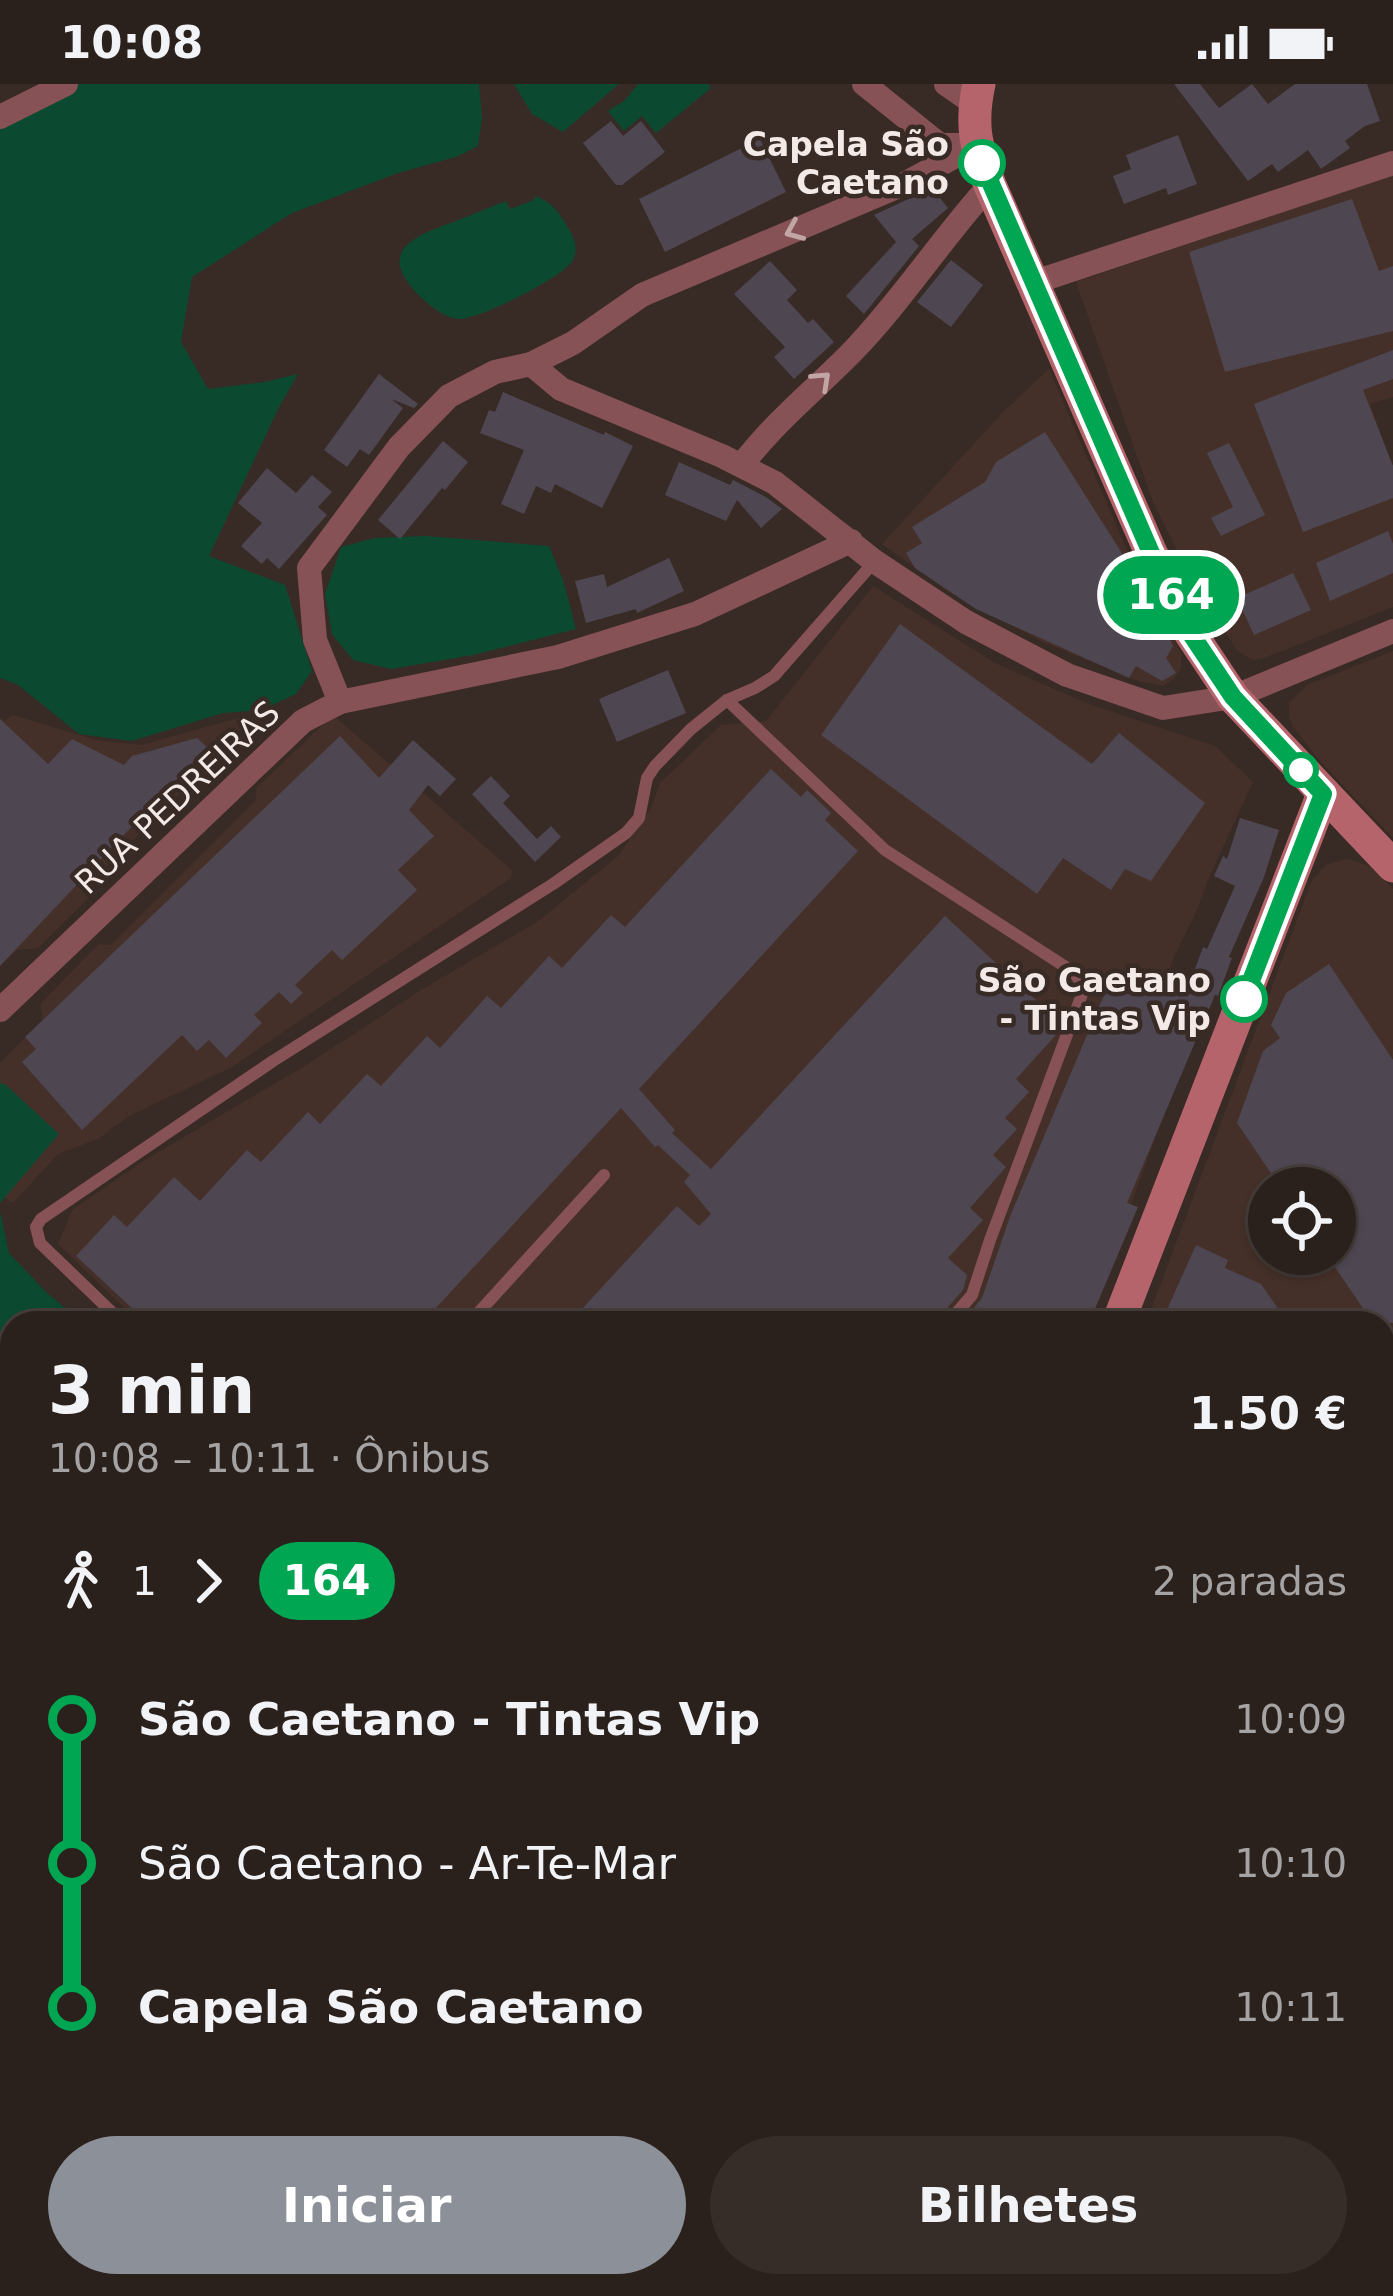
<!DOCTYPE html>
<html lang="pt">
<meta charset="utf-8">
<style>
:root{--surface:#2a201c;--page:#362d29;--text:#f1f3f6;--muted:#a5a3a3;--line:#463e3b;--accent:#8c9099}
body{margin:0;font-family:"DejaVu Sans",sans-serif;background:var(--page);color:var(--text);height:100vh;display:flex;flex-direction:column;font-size:45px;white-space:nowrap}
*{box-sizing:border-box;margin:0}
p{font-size:39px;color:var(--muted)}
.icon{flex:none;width:66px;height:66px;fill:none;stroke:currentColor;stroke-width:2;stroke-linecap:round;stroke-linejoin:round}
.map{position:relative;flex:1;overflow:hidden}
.details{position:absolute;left:0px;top:1227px;width:1395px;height:987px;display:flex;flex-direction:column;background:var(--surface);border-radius:36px 36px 0 0;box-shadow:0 3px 9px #0004,0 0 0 3px var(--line)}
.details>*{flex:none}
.badge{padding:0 24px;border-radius:39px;font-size:42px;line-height:78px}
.controls{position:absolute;left:1248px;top:1083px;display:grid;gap:24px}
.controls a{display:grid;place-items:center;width:108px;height:108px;border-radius:50%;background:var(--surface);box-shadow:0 3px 9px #0004,0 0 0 3px var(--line);font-size:60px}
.map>.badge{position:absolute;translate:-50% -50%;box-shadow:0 0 0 6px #fff}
.legs{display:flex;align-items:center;gap:18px;height:132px;padding:0 48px;font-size:39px}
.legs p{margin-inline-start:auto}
.summary{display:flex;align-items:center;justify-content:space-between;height:204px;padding:0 48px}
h1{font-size:66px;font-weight:800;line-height:90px}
.action{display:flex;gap:24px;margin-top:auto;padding:24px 48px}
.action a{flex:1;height:138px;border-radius:72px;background:var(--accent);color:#fff;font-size:48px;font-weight:800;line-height:138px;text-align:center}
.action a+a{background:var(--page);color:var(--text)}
ul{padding:0 48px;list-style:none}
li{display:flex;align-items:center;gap:42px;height:144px;font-size:45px}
li i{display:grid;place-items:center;width:18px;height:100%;margin:0 15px;background:currentColor}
li i::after{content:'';width:30px;height:30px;margin:-15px;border:9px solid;border-radius:50%;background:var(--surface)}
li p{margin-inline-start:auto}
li:first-child i{background:linear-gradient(#0000 50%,currentColor 0)}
li:last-child i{background:linear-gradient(currentColor 50%,#0000 0)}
.status{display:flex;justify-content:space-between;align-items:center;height:84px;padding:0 60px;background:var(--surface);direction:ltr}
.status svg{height:33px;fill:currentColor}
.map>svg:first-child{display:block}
.built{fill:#443028;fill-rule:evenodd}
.green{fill:#0b4a31}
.building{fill:#4e4752}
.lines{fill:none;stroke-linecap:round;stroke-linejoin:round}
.lane{stroke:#865256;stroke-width:12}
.street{stroke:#865256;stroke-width:24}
.secondary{stroke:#b6646b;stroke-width:33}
.oneway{stroke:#c2a6a6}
.line-1-casing{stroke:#fff;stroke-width:27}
.line-1{stroke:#00a651;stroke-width:18}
.stop-1-dot{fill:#fff;stroke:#00a651;stroke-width:6}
.labels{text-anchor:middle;stroke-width:9;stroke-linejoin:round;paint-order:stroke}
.stop-label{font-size:33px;font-weight:bold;fill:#f3eae7;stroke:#382a25;text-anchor:end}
.street-label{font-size:33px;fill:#f3eae7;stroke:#382a25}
</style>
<div class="status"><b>10:08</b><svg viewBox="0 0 49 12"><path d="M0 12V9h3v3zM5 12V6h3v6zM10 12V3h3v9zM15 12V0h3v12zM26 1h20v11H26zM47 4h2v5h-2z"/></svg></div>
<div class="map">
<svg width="1393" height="2212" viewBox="0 0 1393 2212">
<rect width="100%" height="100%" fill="#382a25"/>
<g class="built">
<polygon points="1393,87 1393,313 1370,320 1393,383 1393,523 1264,574 1253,576 1237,567 1183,479 1153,418 1076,198 1376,96"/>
<polygon points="1049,285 1136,487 1181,570 1181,584 1174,595 1163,602 1138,597 1043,558 950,509 882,460 1003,328"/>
<polygon points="873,502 995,579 1089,620 1215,662 1253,698 1208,796 1196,828 1174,873 1160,910 1202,925 1088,1239 140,1239 58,1160 72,1126 143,1077 308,980 421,906 537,838 618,772 651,724 660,699 721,641 766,637"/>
<polygon points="1393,567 1393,754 1319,676 1293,643 1289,633 1289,619 1307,601"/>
<polygon points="13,631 96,656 141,661 242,633 266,636 228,674 213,677 91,798 91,812 38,864 17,866 0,882 0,633 5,637"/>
<polygon points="333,631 512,786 511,794 230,984 129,1032 98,1055 58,1070 13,1119 0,1111 0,979 42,937 41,919 99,860 111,861 255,717 257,703"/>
<path d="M1348 775 1370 782 1393 805V1964L1383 1972V1239H1146L1312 796 1327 780ZM1269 1104H1335V1170H1269Z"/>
<polygon points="12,1398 12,1834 0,1847 0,1404 7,1406"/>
<polygon points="0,1977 12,1990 12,2202 43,2202 46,2212 0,2212"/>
<polygon points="1383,2029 1393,2036 1393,2212 716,2212 721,2202 1383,2202"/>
</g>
<g class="green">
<polygon points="66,0 479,0 482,34 478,62 456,73 398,89 292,129 192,193 181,258 208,305 265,298 298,290 279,323 209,472 285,501 312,587 296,610 261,626 223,629 132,657 79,650 18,601 0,594 0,33"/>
<polygon points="514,0 619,0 563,48 532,30"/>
<polygon points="638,0 708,0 711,4 656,49 642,32 624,47 608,27 624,17"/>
<path d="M534 112C551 117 558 127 567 142 574 153 579 164 573 176 566 192 476 237 459 235 442 234 423 216 413 205 377 164 421 150 453 138 471 131 488 124 506 117L510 125 534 116Z"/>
<polygon points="426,452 549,462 563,496 576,545 473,571 391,585 353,576 332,550 325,510 341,463 375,454"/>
<polygon points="0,999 6,1001 59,1050 0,1119"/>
<polygon points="0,1127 9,1169 46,1208 83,1239 12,1239 12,1385 0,1397"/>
</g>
<g class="building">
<polygon points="1174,0 1200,0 1219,24 1252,0 1268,20 1295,0 1367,0 1380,37 1365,42 1345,57 1350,64 1321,85 1308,66 1278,88 1272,80 1248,97"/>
<polygon points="611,37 623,52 641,37 665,68 622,101 616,101 583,59"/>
<polygon points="1178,51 1197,100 1168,111 1166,104 1124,120 1113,92 1131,85 1126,71"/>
<polygon points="760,55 786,108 665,168 639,115"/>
<polygon points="932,104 948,124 912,155 919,162 864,230 846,212 896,158 874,131"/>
<polygon points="1352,115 1379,187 1393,182 1393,247 1225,288 1189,168"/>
<polygon points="951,176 983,201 951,243 917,218"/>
<polygon points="770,177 797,206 787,216 808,239 813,235 834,258 794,295 774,273 785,263 734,210"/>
<polygon points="1393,266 1393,295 1363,306 1393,382 1393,414 1303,448 1254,320"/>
<polygon points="379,290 418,320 414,324 391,315 403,324 369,371 360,365 347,383 324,366"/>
<polygon points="503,308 604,351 605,348 633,362 602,424 555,400 551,409 536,402 524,430 501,420 524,366 480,349 489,326 495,328"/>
<polygon points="1045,348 1146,507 1173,562 1166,574 1176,589 1162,597 1136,582 1129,594 976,525 915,484 906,469 922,459 912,443 985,398 996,378"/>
<polygon points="443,357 468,378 445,406 442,404 400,455 378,436"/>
<polygon points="1229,359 1265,431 1221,452 1211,434 1233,423 1207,369"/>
<polygon points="679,378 730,401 733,396 766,413 782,425 761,444 737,416 726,437 665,411"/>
<polygon points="267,384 296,409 312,391 332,408 318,423 327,431 279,485 267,474 262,480 241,462 262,439 238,419"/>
<polygon points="1388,447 1393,460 1393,489 1330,517 1316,479"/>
<polygon points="669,474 684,507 637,529 636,525 586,539 575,497 604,490 607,503"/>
<polygon points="1293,489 1311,526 1254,551 1237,514"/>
<polygon points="900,540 1092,680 1119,649 1205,719 1151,797 1125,785 1111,806 1063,774 1037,810 821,651"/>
<polygon points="668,586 686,629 617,658 599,615"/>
<polygon points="0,635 48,680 72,655 124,681 132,672 197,654 207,663 0,882"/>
<polygon points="340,652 379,694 413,656 456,695 440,712 428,701 409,726 434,752 398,786 417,806 342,876 332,866 295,901 303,909 291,920 279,908 254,931 262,939 226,974 209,956 197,967 182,951 82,1046 22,978 36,965 25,953"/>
<polygon points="771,685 801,713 807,706 831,729 825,736 858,767 639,1005 675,1046 672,1049 711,1085 945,832 1060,938 1055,952 1016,995 1029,1008 1005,1034 1017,1045 993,1071 1006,1083 970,1124 983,1136 948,1174 967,1191 963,1206 940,1232 938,1239 569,1239 677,1122 699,1142 711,1130 684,1098 690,1091 658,1061 655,1063 621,1024 422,1239 148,1239 76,1172 114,1131 127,1143 174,1093 200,1117 247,1066 261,1078 308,1028 320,1040 367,990 381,1002 427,952 440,964 487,912 501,924 549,872 562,884 611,831 625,843"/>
<polygon points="491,692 510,712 503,719 537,755 551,742 561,753 535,778 472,710"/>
<polygon points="1240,734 1279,746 1264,793 1229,873 1232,874 1218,912 1215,911 1127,1119 1138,1123 1089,1239 962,1239 982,1214 1011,1130 1113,890 1150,905 1157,889 1188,904 1203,863 1207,865 1235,802 1214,792 1223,772 1227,775"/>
<polygon points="1329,880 1393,976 1393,1239 1373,1239 1326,1170 1335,1170 1335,1104 1281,1104 1237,1039 1263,967 1280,954 1271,941 1286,909"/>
<polygon points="1196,1161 1228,1176 1225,1184 1261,1200 1288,1239 1161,1239"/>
</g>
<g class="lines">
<g class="lane">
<polyline points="727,616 885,766 1075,889 1084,905 990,1156 972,1211 948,1239"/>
<polyline points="123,1239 40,1159 36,1143 41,1135 273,977 553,800 626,749 639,734 647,694 655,682 691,645 727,616 755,604 774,592 874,478"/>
<polyline points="469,1239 604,1091"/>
</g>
<g class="street">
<polyline points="864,0 940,61 973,61"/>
<polyline points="946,0 975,20"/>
<polyline points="0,33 66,0"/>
<polyline points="1035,198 1393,79"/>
<polyline points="531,280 561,305 722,372 775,399 874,477 966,538 1067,591 1163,624 1233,613 1393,547"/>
<path d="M742 381C774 338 816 305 853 267 903 215 942 154 990 101"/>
<polyline points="340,618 315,556 309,484 399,363 449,312 495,288 531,280 573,259 642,211 904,100 976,61"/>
<polyline points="0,926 303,637 340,618 558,573 695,530 851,457"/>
<polyline points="0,1939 12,1954"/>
<polyline points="1383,2007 1393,2014"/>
<polyline points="56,2202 59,2212"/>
<polyline points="802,2202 814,2212"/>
<polyline points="1074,2205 1077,2202"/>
</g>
<g class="secondary">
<path d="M979 0C970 41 976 63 990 101L1151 469 1189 547 1233 613 1393 782"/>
<polyline points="1118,1239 1323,710"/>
<polyline points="699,2212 704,2202"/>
</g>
</g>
<defs><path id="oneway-chevron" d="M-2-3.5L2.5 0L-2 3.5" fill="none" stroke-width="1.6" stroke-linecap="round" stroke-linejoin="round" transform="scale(3)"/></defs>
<g class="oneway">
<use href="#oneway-chevron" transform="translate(794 147) rotate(157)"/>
<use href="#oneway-chevron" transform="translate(822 296) rotate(-43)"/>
</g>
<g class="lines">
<defs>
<polyline id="line-1" points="982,79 1151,469 1189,547 1233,613 1323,710 1244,915"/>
</defs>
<use href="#line-1" class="line-1-casing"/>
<use href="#line-1" class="line-1"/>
</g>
<g class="stop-1-dot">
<circle cx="982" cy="79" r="21"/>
<circle cx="1301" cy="686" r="15"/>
<circle cx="1244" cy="915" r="21"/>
</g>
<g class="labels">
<g class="stop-label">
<text x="949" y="72">Capela São<tspan x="949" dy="38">Caetano</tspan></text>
<text x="1211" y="908">São Caetano<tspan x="1211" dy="38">- Tintas Vip</tspan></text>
</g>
<g class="street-label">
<text transform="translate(177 713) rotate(-43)" y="12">RUA PEDREIRAS</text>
</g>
</g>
</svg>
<div class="controls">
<a><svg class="icon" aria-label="locate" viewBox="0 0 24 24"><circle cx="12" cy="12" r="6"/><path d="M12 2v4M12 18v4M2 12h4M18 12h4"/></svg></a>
</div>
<b class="badge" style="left:1171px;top:511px;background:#00a651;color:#fff">164</b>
<section class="details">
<div class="summary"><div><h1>3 min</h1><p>10:08 – 10:11 · Ônibus</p></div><b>1.50 €</b></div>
<div class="legs"><svg class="icon" aria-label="walk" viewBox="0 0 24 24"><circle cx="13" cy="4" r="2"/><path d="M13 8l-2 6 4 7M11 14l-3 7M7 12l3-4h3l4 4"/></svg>1<svg class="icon" aria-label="forward" viewBox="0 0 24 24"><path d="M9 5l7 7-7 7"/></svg><b class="badge" style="background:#00a651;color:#fff">164</b><p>2 paradas</p></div>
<ul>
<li><i style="color:#00a651"></i><b>São Caetano - Tintas Vip</b><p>10:09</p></li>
<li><i style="color:#00a651"></i><span>São Caetano - Ar-Te-Mar</span><p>10:10</p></li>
<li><i style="color:#00a651"></i><b>Capela São Caetano</b><p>10:11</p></li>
</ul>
<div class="action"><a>Iniciar</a><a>Bilhetes</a></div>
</section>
</div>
